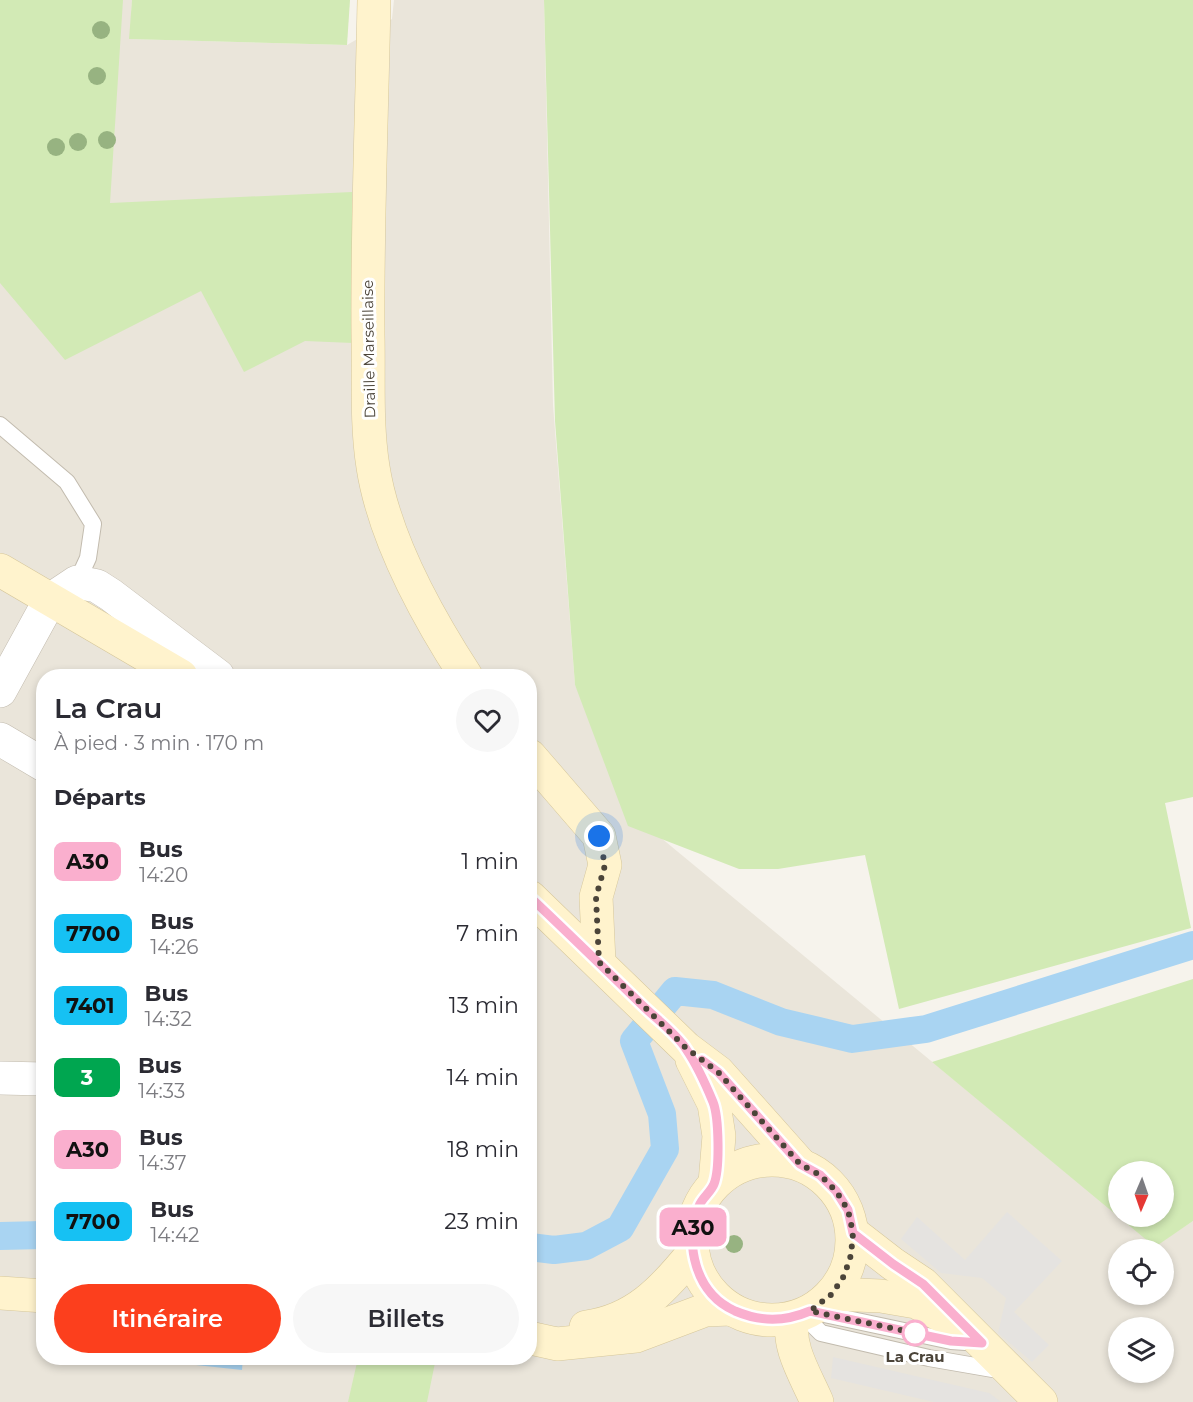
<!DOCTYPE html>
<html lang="fr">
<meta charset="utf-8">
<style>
:root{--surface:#fff;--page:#f7f7f7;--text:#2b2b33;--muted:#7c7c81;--accent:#fc3f1d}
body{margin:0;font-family:Montserrat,sans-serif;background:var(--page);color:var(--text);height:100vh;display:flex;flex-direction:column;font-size:22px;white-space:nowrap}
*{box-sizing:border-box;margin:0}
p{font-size:20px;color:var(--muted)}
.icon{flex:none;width:33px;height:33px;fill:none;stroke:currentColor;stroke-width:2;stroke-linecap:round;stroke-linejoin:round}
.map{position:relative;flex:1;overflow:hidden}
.sheet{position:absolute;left:36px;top:669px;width:501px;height:696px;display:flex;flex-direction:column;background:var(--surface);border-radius:24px;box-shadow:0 3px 9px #0003}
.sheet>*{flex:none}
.badge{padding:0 12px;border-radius:9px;font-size:21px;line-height:39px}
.needle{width:39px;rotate:182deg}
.fabs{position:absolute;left:1108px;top:1161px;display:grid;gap:12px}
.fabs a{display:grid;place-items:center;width:66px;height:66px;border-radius:50%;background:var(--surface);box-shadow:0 3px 9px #0003;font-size:30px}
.you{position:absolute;width:30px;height:30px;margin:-15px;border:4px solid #fff;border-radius:50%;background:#1a73e8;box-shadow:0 0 0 9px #1a73e833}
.map>.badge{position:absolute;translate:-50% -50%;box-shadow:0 0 0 3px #fff}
h2{padding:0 18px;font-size:22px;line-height:54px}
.round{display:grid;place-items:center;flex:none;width:63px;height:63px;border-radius:32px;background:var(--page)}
.head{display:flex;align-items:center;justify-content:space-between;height:102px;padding:0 18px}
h1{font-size:28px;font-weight:600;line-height:45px}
.action{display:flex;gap:12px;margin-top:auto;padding:12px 18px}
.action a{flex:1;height:69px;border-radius:36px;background:var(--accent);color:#fff;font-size:24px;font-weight:600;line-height:69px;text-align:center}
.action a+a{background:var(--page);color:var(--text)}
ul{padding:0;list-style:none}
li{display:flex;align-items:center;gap:18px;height:72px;padding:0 18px}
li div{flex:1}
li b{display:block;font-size:22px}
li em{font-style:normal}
li .badge{min-width:66px;font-weight:700;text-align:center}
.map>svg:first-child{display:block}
.residential{fill:#eae5da;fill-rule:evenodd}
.green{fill:#d2eab5;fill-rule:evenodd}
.parking{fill:#e5e3e0}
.water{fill:#a9d4f2}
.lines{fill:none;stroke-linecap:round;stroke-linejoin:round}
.canal{stroke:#a9d4f2;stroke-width:28}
.lane-casing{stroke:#c2bbae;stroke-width:18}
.street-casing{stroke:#c2bbae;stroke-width:34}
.secondary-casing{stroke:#d6c79b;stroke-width:34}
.lane{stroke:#fff;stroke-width:16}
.street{stroke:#fff;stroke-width:33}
.secondary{stroke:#fff3cd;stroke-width:33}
.tree{fill:#97b381}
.line-casing{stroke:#fff;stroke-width:14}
.line{stroke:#faafce;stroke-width:9}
.walk{stroke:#4b4439;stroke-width:6;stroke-dasharray:0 10.8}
.stop-dot{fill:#fff;stroke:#faafce;stroke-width:3}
.labels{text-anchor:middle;stroke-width:6;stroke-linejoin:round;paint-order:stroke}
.street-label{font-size:15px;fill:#4b4439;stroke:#fff}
.stop-label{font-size:15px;font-weight:bold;fill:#4b4439;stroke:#fff}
</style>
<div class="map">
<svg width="1193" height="1402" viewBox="0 0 1193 1402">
<rect width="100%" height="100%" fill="#f6f3ec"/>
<path class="residential" d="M0 0H132L130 39 347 45 392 19 394 0H544L553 405 575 685 643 823 1155 1246 1193 1221V1402H0ZM44 676H530V1358H44ZM1119 1250H1164V1294H1119ZM1119 1328H1164V1372H1119Z"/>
<g class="green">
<polygon points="0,0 123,0 110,203 352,192 353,343 305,341 244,372 201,291 65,360 0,283"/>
<polygon points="132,0 350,0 347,45 129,39"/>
<polygon points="544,0 1193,0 1193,797 1165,803 1191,928 899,1009 865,855 778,869 739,869 628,826 575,685 555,421"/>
<path d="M1193 979V1221L1155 1247 932 1062ZM1119 1172H1164V1216H1119Z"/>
<polygon points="358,1358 436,1358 427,1402 348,1402"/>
</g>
<g class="parking">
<polygon points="1007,1212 1062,1261 1014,1312 1049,1345 1032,1362 998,1333 1006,1298 982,1278 941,1273 901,1239 917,1217 965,1260"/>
<polygon points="833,1357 989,1393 1001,1402 934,1402 831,1378"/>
</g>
<polygon class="water" points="197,1358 243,1358 242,1370 196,1365"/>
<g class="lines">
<g class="canal">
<polyline points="0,1236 44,1235"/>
<polyline points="530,1247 554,1250 586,1246 620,1228 665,1149 662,1114 634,1041 675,991 713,995 781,1022 852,1039 926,1029 1193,945"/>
</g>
<defs>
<g id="lane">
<polyline points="0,425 67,482 93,524 88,558 77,582"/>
<polyline points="810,1311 951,1341 980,1343"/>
<polyline points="802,1314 821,1333 929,1358 1004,1371"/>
</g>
<g id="street">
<polyline points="0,691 50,600 77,582 97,586 111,595 218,676"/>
<polyline points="0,739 44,765"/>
<polyline points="0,1078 44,1079"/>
</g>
<g id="secondary">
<path d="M374 0C372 112 367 224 368 335 369 379 366 423 373 467 384 538 427 616 466 676"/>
<polyline points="0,570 181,676"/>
<polyline points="530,756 599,836 605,865 596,897 599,962"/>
<polyline points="530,897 686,1048 718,1072 800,1164"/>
<polyline points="692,1060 714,1104 719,1136 715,1183"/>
<circle cx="772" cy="1240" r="80"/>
<polyline points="853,1233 893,1264 923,1284 1041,1402"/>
<polyline points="0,1293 44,1296"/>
<polyline points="832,1294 881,1296 916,1302 946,1318"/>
<path d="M793 1318C786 1346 806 1376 817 1402"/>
<path d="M586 1327C634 1321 663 1290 692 1254"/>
<polyline points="530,1338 557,1344 636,1336 705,1310 730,1309"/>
</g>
</defs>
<use href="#lane" class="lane-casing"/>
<use href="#street" class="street-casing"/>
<use href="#secondary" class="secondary-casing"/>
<use href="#lane" class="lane"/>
<use href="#street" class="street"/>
<use href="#secondary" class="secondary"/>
</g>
<g class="tree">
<circle cx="101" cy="30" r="9"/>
<circle cx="97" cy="76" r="9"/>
<circle cx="107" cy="140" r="9"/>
<circle cx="78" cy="142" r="9"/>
<circle cx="56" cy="147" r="9"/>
<circle cx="734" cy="1244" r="9"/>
</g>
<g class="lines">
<defs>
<path id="line" d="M530 897C567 932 604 968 641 1004 655 1018 677 1034 686 1049 697 1065 706 1085 713 1102 719 1117 720 1169 714 1184 711 1192 702 1198 699 1206 684 1244 695 1293 735 1311 761 1322 784 1322 810 1311L951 1341 982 1343 923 1284 893 1264 853 1233 848 1210 836 1191 820 1175 800 1164 718 1072 702 1060"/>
</defs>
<use href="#line" class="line-casing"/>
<use href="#line" class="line"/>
<polyline class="walk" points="599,836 605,865 596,897 599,962 686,1048 718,1072 800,1164 820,1175 836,1191 848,1210 853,1233 851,1255 844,1276 832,1294 810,1311 915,1333"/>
</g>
<circle class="stop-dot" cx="915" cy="1333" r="12"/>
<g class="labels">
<g class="street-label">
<text transform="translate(369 349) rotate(-91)" y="5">Draille Marseillaise</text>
</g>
<g class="stop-label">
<text x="915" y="1362">La Crau</text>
</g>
</g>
</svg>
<div class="fabs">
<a><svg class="needle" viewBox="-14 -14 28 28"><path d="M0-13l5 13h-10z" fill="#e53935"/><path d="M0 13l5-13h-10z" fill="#7c7c81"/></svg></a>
<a><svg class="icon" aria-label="locate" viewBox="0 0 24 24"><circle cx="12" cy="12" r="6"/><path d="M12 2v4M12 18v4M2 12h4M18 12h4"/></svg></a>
<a><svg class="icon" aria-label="layers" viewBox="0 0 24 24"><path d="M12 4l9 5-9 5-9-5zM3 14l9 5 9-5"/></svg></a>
</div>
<div class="you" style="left:599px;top:836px"></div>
<b class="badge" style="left:693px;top:1227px;background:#faafce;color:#111">A30</b>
<section class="sheet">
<div class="head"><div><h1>La Crau</h1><p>À pied · 3 min · 170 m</p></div><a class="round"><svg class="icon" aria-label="heart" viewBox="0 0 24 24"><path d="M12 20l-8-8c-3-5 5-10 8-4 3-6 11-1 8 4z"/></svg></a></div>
<h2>Départs</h2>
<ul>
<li><span class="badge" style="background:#faafce;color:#111">A30</span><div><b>Bus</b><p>14:20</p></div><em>1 min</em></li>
<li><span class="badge" style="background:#16c1f3;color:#111">7700</span><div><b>Bus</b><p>14:26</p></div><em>7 min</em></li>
<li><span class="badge" style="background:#16c1f3;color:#111">7401</span><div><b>Bus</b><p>14:32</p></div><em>13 min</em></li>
<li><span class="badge" style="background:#00a650;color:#fff">3</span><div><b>Bus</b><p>14:33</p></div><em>14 min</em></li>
<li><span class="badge" style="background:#faafce;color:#111">A30</span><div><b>Bus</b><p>14:37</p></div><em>18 min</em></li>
<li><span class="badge" style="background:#16c1f3;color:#111">7700</span><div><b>Bus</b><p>14:42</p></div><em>23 min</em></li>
</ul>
<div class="action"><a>Itinéraire</a><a>Billets</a></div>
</section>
</div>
